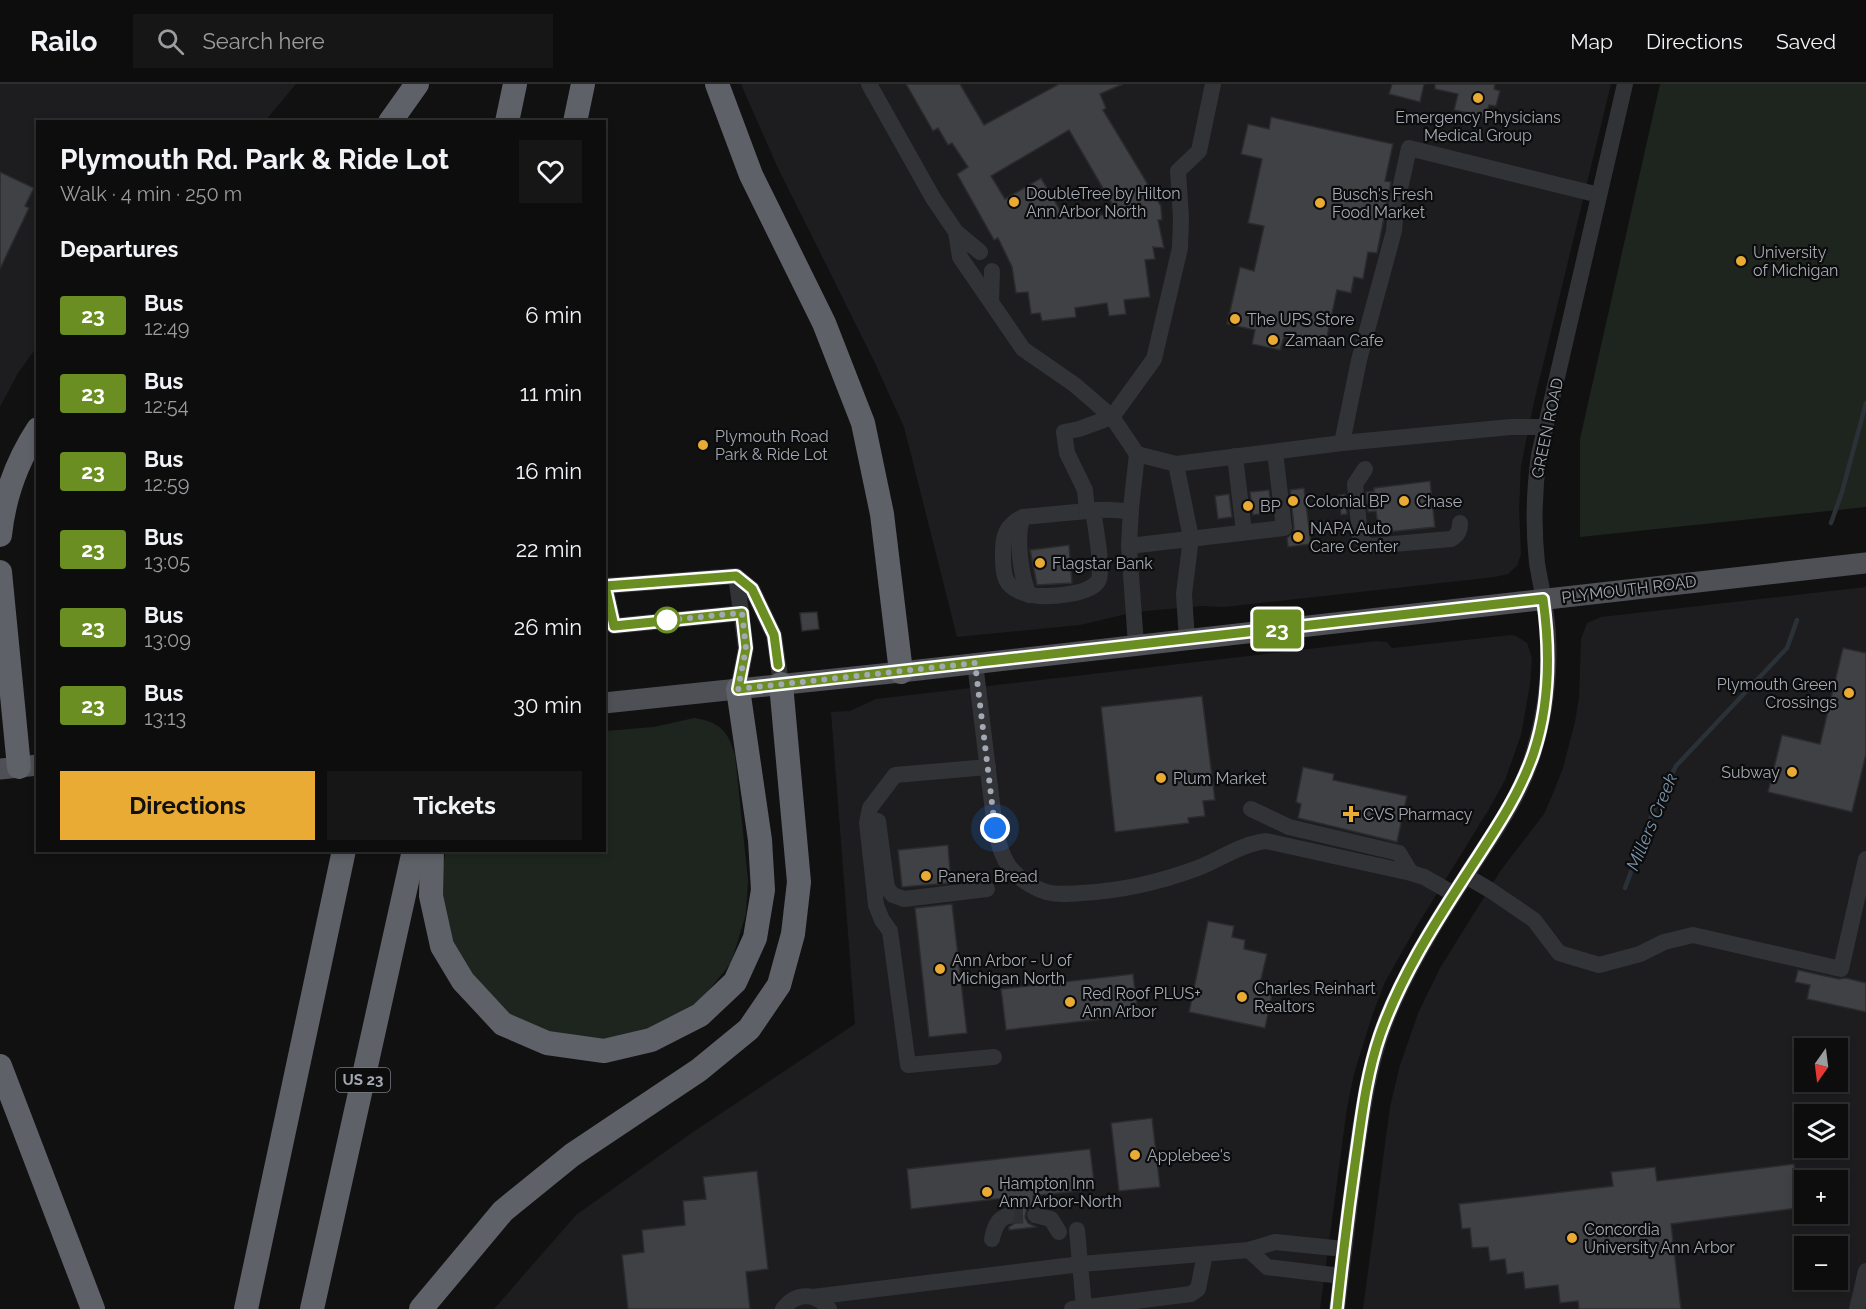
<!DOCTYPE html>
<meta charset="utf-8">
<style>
:root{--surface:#0d0d0e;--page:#161617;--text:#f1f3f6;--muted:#9a9c9e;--line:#2d2d2e;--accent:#e9ab33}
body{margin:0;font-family:Raleway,sans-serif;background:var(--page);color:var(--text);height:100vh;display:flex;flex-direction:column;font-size:22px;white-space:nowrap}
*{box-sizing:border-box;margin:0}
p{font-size:20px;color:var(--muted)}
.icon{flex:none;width:33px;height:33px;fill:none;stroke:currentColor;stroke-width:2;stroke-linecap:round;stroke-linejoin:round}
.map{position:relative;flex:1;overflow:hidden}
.details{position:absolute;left:36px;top:36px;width:570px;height:732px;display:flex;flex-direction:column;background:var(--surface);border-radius:0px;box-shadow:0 3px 9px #0003,0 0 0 2px var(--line)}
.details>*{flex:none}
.badge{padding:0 12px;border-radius:4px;font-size:21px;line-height:39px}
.needle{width:39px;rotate:194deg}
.tools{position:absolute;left:1794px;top:954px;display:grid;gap:12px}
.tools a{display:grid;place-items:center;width:54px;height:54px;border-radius:0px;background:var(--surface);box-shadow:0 3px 9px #0003,0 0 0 2px var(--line);font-size:30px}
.you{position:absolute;width:30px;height:30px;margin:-15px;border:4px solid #fff;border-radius:50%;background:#1a73e8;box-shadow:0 0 0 9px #1a73e833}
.map>.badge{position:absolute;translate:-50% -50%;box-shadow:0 0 0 3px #fff}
h2{padding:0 24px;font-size:22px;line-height:54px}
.round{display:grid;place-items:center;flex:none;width:63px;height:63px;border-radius:0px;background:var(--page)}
.head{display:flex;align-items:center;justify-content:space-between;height:102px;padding:0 24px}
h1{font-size:28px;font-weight:700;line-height:45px}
.primary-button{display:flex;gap:12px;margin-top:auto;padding:12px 24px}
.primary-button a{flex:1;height:69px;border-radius:0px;background:var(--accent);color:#111;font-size:24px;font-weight:700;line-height:69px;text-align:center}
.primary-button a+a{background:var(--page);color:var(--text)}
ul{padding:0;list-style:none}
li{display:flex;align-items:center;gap:18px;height:78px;padding:0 24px}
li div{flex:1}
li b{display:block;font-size:22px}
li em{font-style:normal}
li .badge{min-width:66px;font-weight:700;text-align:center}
header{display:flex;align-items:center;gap:36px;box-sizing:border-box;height:84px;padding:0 30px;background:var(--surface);border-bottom:2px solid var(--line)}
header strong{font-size:28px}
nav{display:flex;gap:33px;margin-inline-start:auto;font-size:21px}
.search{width:420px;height:54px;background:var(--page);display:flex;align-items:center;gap:15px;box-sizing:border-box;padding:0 21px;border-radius:0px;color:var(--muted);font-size:22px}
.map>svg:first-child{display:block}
.built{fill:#1d1d1f;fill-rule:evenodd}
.green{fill:#1e251e}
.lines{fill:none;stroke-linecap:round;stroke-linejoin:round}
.stream{stroke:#2a3137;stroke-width:4.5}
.building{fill:#404145;stroke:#2b2b2e;stroke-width:1.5;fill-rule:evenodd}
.minor-tunnel{stroke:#2e2f32;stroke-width:16;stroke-dasharray:16 8;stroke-linecap:butt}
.minor{stroke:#323337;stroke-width:16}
.major{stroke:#4e5056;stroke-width:21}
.highway{stroke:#5e6168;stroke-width:24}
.line-casing{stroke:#fff;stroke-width:14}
.line{stroke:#6b8e23;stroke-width:9}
.walk{stroke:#a3a8b2;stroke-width:6;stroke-dasharray:0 10.8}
.poi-dot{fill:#e9ab33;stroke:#0c0c0d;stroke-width:2}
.stop-dot{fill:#fff;stroke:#6b8e23;stroke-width:3}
.labels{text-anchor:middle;stroke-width:4.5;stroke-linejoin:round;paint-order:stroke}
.shield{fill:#0c0c0d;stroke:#767980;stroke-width:1.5}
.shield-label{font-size:15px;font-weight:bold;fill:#a3a8b2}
.poi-label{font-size:16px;fill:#a3a8b2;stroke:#0c0c0d;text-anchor:start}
.street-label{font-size:16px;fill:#a3a8b2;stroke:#0c0c0d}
.water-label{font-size:18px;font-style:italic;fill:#7b95ad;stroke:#0c0c0d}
</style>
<header>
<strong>Railo</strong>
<div class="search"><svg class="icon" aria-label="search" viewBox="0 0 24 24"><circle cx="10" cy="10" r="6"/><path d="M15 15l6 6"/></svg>Search here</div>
<nav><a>Map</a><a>Directions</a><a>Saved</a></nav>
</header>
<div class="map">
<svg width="1866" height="1225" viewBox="0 0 1866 1225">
<rect width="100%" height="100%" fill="#111112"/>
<g class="built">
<polygon points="0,0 296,0 265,37 38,38 37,263 18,289 0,323"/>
<polygon points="741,0 1611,0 1534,318 1521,382 1519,426 1521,470 1517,482 1508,490 1495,493 1225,523 1202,522 1135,528 1080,541 957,553 904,343 874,277 777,82"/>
<path d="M1866 503V1225H1363L1390 1023 1400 981 1419 927 1440 884 1501 786 1544 730 1554 707 1563 684 1575 638 1579 613 1581 555 1587 539 1601 533ZM1804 964H1838V998H1804ZM1804 1030H1838V1064H1804ZM1804 1096H1838V1130H1804ZM1804 1162H1838V1196H1804Z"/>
<polygon points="1511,551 1516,552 1527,559 1532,574 1530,600 1521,651 1505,696 1489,725 1415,845 1385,898 1372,932 1354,990 1347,1024 1320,1225 494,1225 576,1131 693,1048 855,940 831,628 850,627 876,615 1377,557 1387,558 1392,564"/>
</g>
<g class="green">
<polygon points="1660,0 1866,0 1866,423 1580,453 1580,355"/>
<path d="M694 634C720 638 728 647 735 671L748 796 746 830 731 879 704 912 665 943 607 955 554 950 511 931 480 905 453 868 438 804 446 767 604 766 605 647 654 643Z"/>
</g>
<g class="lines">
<g class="stream">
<polyline points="1831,439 1842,408 1866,319"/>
<polyline points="1625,804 1654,725 1676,682 1787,564 1797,536"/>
</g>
</g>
<g class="building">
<path d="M906 0H960L984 41 1059 0H1123L1100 10 1106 24 1103 26 1161 122 1162 136H1158L1164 164 1153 163 1155 175 1145 176 1150 213 1124 216 1126 230 1109 232 1107 219 1075 224 1076 233 1042 237 1040 229 1031 230 1028 208 1016 209 1012 183 998 154 994 156 957 90 968 83 952 59 948 61 938 44 933 47ZM1069 46 1118 130 1064 133 1041 94 1005 115 991 92Z"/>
<polygon points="1392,0 1424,0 1420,18 1389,10"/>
<polygon points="1435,0 1495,0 1494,5 1500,7 1496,22 1489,21 1486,33 1454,26 1458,10 1435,5"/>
<polygon points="1271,33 1393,60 1385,97 1391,98 1377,169 1368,168 1363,195 1354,193 1351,209 1337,206 1325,262 1284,253 1280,266 1252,260 1255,246 1227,240 1240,183 1254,187 1264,142 1248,139 1262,75 1241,70 1248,40 1269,45"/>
<polygon points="0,88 34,104 25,122 29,124 0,185"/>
<polygon points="1430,397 1435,443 1379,449 1376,427 1368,428 1366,408 1374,407 1374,404"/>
<polygon points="1304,404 1311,460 1288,463 1287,454 1293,449 1294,443 1290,406"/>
<polygon points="1269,406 1272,428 1253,431 1250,408"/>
<polygon points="1229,410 1232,433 1218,435 1215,412"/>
<polygon points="1345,410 1347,430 1341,431 1339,411"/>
<polygon points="1069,461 1072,499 1037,501 1030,466"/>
<polygon points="817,528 819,545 802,547 800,529"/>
<polygon points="1843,564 1866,569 1866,670 1852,728 1768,708 1782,651 1820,660"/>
<polygon points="1202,612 1215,716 1203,717 1205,732 1188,734 1189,739 1115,748 1101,623"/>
<polygon points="1303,683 1334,690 1333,696 1407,712 1397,758 1298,734 1301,720 1296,718"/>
<polygon points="948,761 951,799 902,803 898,766"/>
<polygon points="952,820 967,949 929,953 915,824"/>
<polygon points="1208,837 1234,842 1232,853 1245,856 1244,865 1267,870 1258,908 1272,911 1265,944 1189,928"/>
<polygon points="1798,886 1839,895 1846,894 1866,899 1866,928 1807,915 1810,901 1795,898"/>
<polygon points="1133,890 1138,931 1006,946 1001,905"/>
<polygon points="1152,1034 1160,1103 1119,1107 1111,1039"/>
<polygon points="1090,1065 1095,1105 1033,1112 1034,1121 1027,1124 1025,1133 1028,1139 1036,1143 1009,1146 1009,1143 1015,1139 1017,1133 1014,1124 1006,1122 1005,1114 911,1125 907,1085"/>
<polygon points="1794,1080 1799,1124 1671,1140 1681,1225 1579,1225 1578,1217 1560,1219 1558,1201 1525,1205 1523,1188 1507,1190 1505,1175 1490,1177 1488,1163 1472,1164 1470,1144 1462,1145 1459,1120 1613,1102 1611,1088 1655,1083 1657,1097"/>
<polygon points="757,1087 768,1185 746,1188 750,1225 628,1225 622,1171 644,1168 642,1146 685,1141 683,1117 706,1115 703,1093"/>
</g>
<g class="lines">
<polyline class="minor-tunnel" points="1007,1132 1035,1131"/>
<g class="minor">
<polyline points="869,0 933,114 956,148 960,173 1023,265 1075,301 1112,333 1137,370 1131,424 1129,462 1136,561"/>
<polyline points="956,148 980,168"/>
<polyline points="991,218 992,187"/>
<polyline points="1342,359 1359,276 1394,147 1396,123 1409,64 1599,111"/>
<polyline points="1137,370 1176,380 1191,454 1184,510 1187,556"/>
<polyline points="1235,372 1244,448"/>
<polyline points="1176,380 1342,359 1511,343 1545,343"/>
<path d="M1365 385 1355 400 1360 452 1363 458 1370 462 1451 455C1458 451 1460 447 1460 439"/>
<path d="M1093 426C1095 442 1103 480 1099 495 1094 511 1045 514 1031 511 1024 510 1015 506 1010 501 1002 494 1003 476 1003 466 1003 450 1008 440 1023 433L1087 427C1102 425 1116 425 1131 428"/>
<polyline points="1087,427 1085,406 1067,369 1064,348 1079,345 1112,333 1154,275 1180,164 1181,134 1178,87 1199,67 1213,0"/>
<path d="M1023 433C1015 451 1021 493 1029 511"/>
<polyline points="1129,462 1284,444 1275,368"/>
<polyline points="736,492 746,564 738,605"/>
<polyline points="742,529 614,542 605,502 736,492 752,505 774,551 781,600"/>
<path d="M975 579 995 744C998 758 1002 775 1012 786 1021 796 1034 804 1046 808 1058 811 1070 810 1082 809 1123 807 1160 798 1198 784 1221 775 1241 760 1266 757L1411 789 1424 793 1454 810"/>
<polyline points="988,683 895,691 870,724 867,739 876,821 882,836 890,847 908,981 994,973"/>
<polyline points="1251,725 1289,743 1399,769 1411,789"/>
<polyline points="878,737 887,804 893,811 904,815 987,805"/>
<polyline points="1466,792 1490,806 1534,836 1559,869 1599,881 1640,870 1664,858 1693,851 1841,885 1866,775"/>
<polyline points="1035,1131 1051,1135 1059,1148"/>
<polyline points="1077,1146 1084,1224"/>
<path d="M992 1155C994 1145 997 1135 1007 1132"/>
<polyline points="1249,1166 1267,1183 1341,1192"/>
<polyline points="813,1213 1081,1180 1249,1166 1275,1158 1344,1165"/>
<path d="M783 1225C796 1208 816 1208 829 1225"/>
<polyline points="1072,1225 1191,1210 1198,1205 1205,1170"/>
<path d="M1337 1225C1344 1170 1350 1114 1358 1059 1365 1009 1373 961 1395 915 1415 871 1441 830 1467 790 1492 751 1521 712 1534 667 1545 631 1550 589 1548 551 1547 527 1541 503 1537 479 1533 442 1534 407 1539 371L1625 0"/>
<polyline points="1857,1225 1866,1187"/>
</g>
<g class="major">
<polyline points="604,619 901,588 1866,479"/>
<polyline points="0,685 38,681"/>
</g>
<g class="highway">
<polyline points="717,0 751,91 824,239 863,339 882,430 901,588"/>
<polyline points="390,38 417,0"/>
<polyline points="507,38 515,0"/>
<polyline points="575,38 583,0"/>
<path d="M0 451C4 413 17 377 38 345"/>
<polyline points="0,488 19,683"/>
<polyline points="432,766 431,812 442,862 463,897 503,940 547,959 604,967 651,956 700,931 735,898 755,854 763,806 760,756 738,605"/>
<polyline points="0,982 93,1225"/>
<polyline points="246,1225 344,766"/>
<polyline points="312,1225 414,766"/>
<polyline points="421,1225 503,1127 572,1071 699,986 749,945 779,901 793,850 799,798 781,600"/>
</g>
</g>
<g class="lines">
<defs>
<path id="line" d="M778 581 774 551 752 505 736 492 605 502 614 542 742 529 746 564 738 605 1543 515C1550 565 1550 619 1534 668 1519 713 1491 752 1466 791 1433 842 1400 894 1380 951 1368 986 1363 1022 1358 1058 1350 1113 1343 1169 1337 1225"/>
</defs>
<use href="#line" class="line-casing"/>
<use href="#line" class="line"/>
<polyline class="walk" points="667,536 657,537 742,529 746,564 738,605 975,579 995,744"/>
</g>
<g class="poi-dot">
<circle cx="1478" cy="14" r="6"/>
<circle cx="1014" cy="118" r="6"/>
<circle cx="1320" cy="119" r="6"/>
<circle cx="1741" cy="177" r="6"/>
<circle cx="1235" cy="235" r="6"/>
<circle cx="1273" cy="256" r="6"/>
<circle cx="703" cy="361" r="6"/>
<circle cx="1293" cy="417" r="6"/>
<circle cx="1404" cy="417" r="6"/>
<circle cx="1248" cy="422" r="6"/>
<circle cx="1298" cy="453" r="6"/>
<circle cx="1040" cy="479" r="6"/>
<circle cx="1849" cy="609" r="6"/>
<circle cx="1792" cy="688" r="6"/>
<circle cx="1161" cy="694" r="6"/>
<path d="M1348 721h6v6h6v6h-6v6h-6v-6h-6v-6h6z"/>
<circle cx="926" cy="792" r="6"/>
<circle cx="940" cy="885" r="6"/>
<circle cx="1242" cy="913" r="6"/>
<circle cx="1070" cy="918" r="6"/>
<circle cx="1135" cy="1071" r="6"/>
<circle cx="987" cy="1108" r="6"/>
<circle cx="1572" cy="1154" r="6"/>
</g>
<circle class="stop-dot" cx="667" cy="536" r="12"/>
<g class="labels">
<rect class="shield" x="336" y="984" width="54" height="24" rx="4.5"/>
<g class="shield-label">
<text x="363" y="1001">US 23</text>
</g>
<g class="poi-label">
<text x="1478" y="39" text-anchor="middle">Emergency Physicians<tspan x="1478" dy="18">Medical Group</tspan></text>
<text x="1026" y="115">DoubleTree by Hilton<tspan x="1026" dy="18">Ann Arbor North</tspan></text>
<text x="1332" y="116">Busch's Fresh<tspan x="1332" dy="18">Food Market</tspan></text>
<text x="1753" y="174">University<tspan x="1753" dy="18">of Michigan</tspan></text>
<text x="1247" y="241">The UPS Store</text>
<text x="1285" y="262">Zamaan Cafe</text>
<text x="715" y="358">Plymouth Road<tspan x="715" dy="18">Park &amp; Ride Lot</tspan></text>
<text x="1305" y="423">Colonial BP</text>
<text x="1416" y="423">Chase</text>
<text x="1260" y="428">BP</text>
<text x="1310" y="450">NAPA Auto<tspan x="1310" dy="18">Care Center</tspan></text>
<text x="1052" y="485">Flagstar Bank</text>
<text x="1837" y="606" text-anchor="end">Plymouth Green<tspan x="1837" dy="18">Crossings</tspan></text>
<text x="1780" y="694" text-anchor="end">Subway</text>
<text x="1173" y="700">Plum Market</text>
<text x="1363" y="736">CVS Pharmacy</text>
<text x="938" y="798">Panera Bread</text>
<text x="952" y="882">Ann Arbor - U of<tspan x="952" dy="18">Michigan North</tspan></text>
<text x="1254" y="910">Charles Reinhart<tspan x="1254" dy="18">Realtors</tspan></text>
<text x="1082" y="915">Red Roof PLUS+<tspan x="1082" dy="18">Ann Arbor</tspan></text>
<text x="1147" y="1077">Applebee's</text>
<text x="999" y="1105">Hampton Inn<tspan x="999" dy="18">Ann Arbor-North</tspan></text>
<text x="1584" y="1151">Concordia<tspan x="1584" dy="18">University Ann Arbor</tspan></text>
</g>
<g class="street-label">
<text transform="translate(1547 344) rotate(-78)" y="6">GREEN ROAD</text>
<text transform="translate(1629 505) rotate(-7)" y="6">PLYMOUTH ROAD</text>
</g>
<g class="water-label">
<text transform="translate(1652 738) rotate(-67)" y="6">Millers Creek</text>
</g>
</g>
</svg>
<div class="tools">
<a><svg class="needle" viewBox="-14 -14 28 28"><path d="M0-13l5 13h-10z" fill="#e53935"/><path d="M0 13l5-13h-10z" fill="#9a9c9e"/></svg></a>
<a><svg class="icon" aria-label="layers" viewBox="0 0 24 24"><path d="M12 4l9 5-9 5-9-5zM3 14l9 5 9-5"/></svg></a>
<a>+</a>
<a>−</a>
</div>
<div class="you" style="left:995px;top:744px"></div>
<b class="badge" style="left:1277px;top:545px;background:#6b8e23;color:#fff">23</b>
<section class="details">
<div class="head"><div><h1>Plymouth Rd. Park &amp; Ride Lot</h1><p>Walk · 4 min · 250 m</p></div><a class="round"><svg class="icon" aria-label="heart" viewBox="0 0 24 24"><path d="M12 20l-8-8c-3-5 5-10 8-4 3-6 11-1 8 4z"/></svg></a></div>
<h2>Departures</h2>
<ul>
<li><span class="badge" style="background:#6b8e23;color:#fff">23</span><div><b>Bus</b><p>12:49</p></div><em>6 min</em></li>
<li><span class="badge" style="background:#6b8e23;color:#fff">23</span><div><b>Bus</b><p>12:54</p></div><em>11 min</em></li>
<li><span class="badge" style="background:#6b8e23;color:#fff">23</span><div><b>Bus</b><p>12:59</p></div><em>16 min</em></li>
<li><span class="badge" style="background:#6b8e23;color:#fff">23</span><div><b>Bus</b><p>13:05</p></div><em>22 min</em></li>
<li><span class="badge" style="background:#6b8e23;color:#fff">23</span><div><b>Bus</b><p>13:09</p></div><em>26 min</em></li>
<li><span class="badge" style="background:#6b8e23;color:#fff">23</span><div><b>Bus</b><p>13:13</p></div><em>30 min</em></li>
</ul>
<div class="primary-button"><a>Directions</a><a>Tickets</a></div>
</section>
</div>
